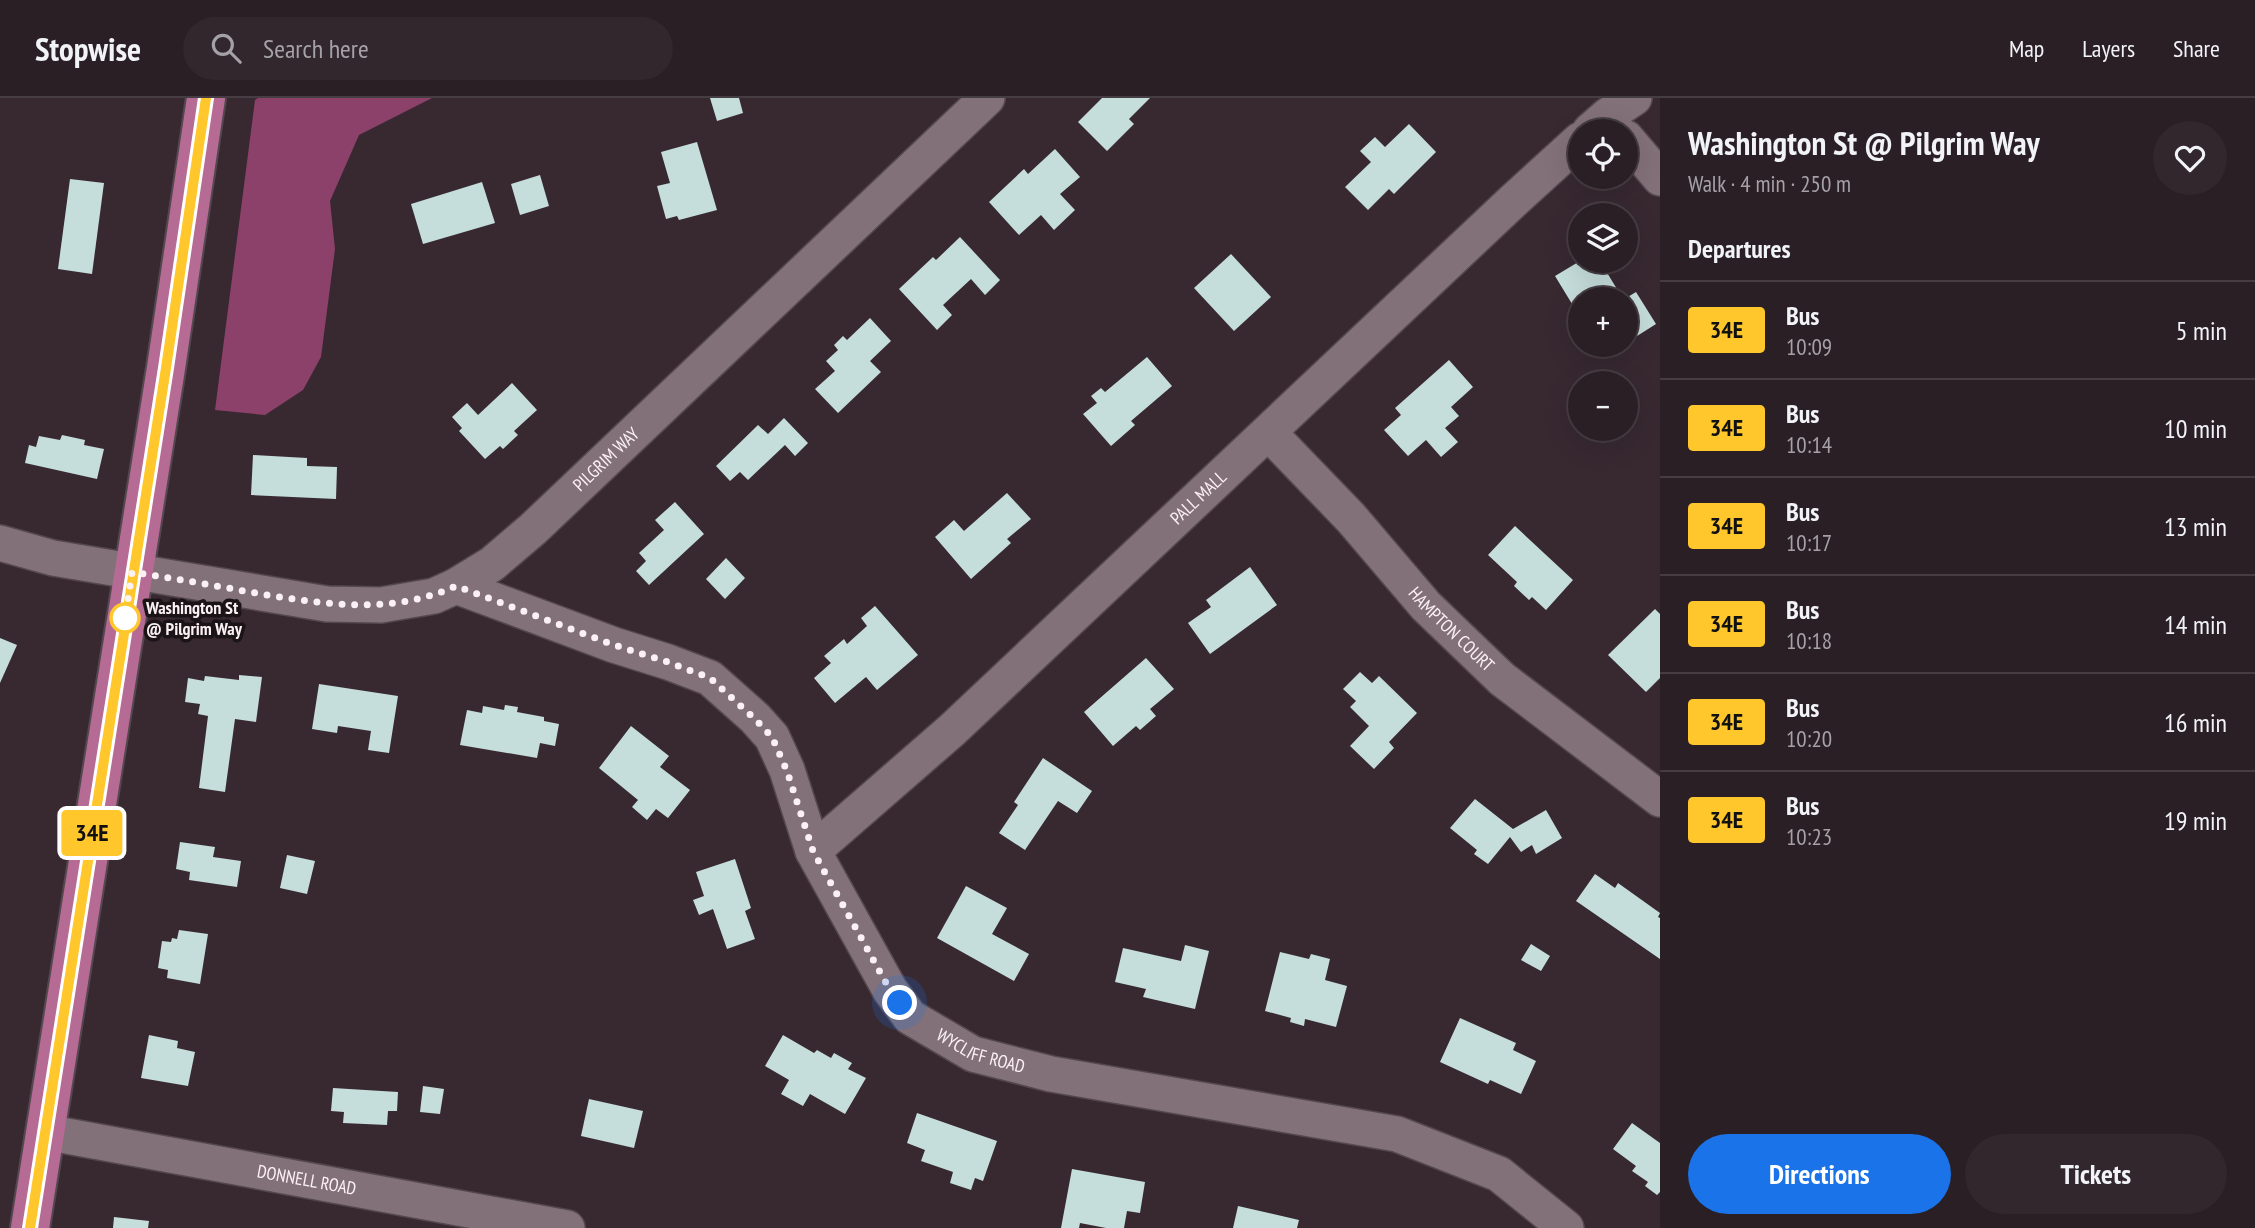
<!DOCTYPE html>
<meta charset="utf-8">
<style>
:root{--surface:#2a1f25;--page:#32272d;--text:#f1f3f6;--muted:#a5a2a7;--line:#463d42;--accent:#1a73e8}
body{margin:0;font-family:"PT Sans Narrow",sans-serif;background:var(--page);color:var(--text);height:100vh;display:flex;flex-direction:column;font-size:26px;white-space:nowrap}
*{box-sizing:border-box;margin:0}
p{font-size:23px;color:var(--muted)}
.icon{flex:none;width:38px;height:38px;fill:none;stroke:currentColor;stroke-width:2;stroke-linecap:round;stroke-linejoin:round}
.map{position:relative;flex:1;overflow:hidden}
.sheet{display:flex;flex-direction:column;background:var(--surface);width:595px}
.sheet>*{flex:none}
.badge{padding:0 14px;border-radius:5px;font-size:24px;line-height:46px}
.controls{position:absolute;left:1568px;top:21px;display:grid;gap:14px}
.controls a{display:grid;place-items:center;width:70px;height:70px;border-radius:50%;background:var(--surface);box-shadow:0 7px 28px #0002,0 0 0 2px var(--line);font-size:35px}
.you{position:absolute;width:35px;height:35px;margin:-18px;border:5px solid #fff;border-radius:50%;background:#1a73e8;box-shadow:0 0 0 10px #1a73e833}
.map>.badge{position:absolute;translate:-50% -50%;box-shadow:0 0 0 4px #fff}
h2{padding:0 28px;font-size:26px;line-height:63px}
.round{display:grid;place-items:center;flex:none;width:74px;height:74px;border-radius:37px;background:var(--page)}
.summary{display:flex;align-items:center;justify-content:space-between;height:119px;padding:0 28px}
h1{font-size:33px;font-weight:800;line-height:52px}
.primary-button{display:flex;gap:14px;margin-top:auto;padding:14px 28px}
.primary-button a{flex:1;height:80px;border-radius:42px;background:var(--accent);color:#fff;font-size:28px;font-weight:800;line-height:80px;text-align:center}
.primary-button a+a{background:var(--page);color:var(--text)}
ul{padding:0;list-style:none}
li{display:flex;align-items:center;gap:21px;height:98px;padding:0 28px;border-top:2px solid var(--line)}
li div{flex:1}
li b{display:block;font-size:26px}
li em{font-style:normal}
li .badge{min-width:77px;font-weight:700;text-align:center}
header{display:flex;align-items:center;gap:42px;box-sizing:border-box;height:98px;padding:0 35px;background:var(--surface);border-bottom:2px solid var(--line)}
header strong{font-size:33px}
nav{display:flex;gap:38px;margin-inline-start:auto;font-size:24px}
.search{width:490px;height:63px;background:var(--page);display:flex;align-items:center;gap:18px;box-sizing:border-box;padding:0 24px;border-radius:38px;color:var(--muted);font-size:26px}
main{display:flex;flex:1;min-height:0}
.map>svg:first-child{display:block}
.forest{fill:#8c416a}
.building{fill:#c5dddb}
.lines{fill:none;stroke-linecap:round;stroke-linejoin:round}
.minor-casing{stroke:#54484e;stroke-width:38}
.major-casing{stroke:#54484e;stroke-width:42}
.minor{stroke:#837179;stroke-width:35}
.major{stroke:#b56b93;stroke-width:38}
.line-casing{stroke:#fff;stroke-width:16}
.line{stroke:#ffc72c;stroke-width:10}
.walk{stroke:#fbf1f5;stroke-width:7;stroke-dasharray:0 12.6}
.stop-dot{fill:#fff;stroke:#ffc72c;stroke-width:3.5}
.labels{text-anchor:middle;stroke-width:7;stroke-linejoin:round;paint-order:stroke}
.street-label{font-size:18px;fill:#fbf1f5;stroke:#1b1417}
.stop-label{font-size:18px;font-weight:bold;fill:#fbf1f5;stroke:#1b1417;text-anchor:start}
</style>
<header>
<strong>Stopwise</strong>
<div class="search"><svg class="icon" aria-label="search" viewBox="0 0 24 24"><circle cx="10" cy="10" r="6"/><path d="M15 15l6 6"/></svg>Search here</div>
<nav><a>Map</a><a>Layers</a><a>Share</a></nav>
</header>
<main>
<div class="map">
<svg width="1660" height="1130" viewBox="0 0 1660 1130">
<rect width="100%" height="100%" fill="#382931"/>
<polygon class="forest" points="258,0 432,0 359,37 330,103 335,151 321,259 303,292 265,317 215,312 255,2"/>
<g class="building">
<polygon points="710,0 739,0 743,15 717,23"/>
<polygon points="1102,0 1150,0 1129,21 1134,26 1107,53 1078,24"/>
<polygon points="1409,26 1436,54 1394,96 1389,91 1368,112 1345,89 1371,64 1360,53 1375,39 1385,49"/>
<polygon points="697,44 717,112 679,122 677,118 666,121 657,88 670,85 661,54"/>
<polygon points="1055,51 1080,79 1060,96 1075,112 1054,132 1041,117 1019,137 989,104 1024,71 1028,76"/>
<polygon points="540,77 549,108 520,117 511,86"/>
<polygon points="70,81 104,85 92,176 58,171"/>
<polygon points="482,84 495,125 423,146 411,106"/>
<polygon points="960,139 1000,182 985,197 971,181 943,207 952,217 937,232 899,191 933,159 936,162"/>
<polygon points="1231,156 1271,199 1234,233 1194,190"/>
<polygon points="1580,163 1600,163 1623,201 1580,201 1580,219 1555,178"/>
<polygon points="1636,194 1656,226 1626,245 1626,200"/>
<polygon points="870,220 891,243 870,263 881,274 838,315 815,291 835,273 826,263 838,252 834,247 843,238 847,242"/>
<polygon points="1597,247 1622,247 1604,258"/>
<polygon points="1147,259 1172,288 1131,323 1135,327 1111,348 1083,316 1097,305 1091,298 1101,290 1105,294"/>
<polygon points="1449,262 1473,289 1451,309 1459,318 1445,330 1458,344 1441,359 1426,342 1408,358 1384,332 1401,317 1395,310"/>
<polygon points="512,285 537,312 514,333 518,337 503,351 500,348 485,361 459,333 462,330 452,319 467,305 478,317"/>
<polygon points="784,320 808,345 795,358 785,347 748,382 740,374 730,383 716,368 758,327 768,336"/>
<polygon points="62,337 85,342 84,347 104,351 97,381 25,365 29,347 36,349 39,338 60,342"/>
<polygon points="253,357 307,360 307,368 337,369 336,401 251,397"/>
<polygon points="1007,395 1031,421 1007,441 1011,445 971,481 935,439 954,422 964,433"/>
<polygon points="675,404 704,436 649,487 636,473 646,463 639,455 664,432 655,422"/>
<polygon points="1515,428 1573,482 1546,512 1532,499 1529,502 1514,488 1517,484 1488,457"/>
<polygon points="726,460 745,480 725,501 706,481"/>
<polygon points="1250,469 1277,507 1210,556 1188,525 1211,509 1206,502"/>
<polygon points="875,508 918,557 877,592 866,579 835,605 814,580 831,565 824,558 844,541 847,546 867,528 861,520"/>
<polygon points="1655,511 1660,516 1660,580 1646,594 1608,557"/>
<polygon points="0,540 17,547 0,585"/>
<polygon points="1146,560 1174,591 1150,611 1156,618 1140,632 1136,628 1113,648 1084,614"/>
<polygon points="1360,574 1372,585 1379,578 1417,615 1389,644 1394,650 1374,671 1350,648 1369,628 1350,609 1356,603 1343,591"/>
<polygon points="239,577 262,579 256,624 235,621 225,694 199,690 208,618 198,616 200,606 185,604 188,580 204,583 205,578 239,582"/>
<polygon points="319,586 398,598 389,655 368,652 371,633 338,628 337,635 312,631"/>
<polygon points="505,607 518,609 517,614 544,619 544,623 559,626 555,648 540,645 537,660 460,647 467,612 482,615 483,608 504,612"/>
<polygon points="631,628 669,658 660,669 690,692 668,720 656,711 647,722 632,709 638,702 599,670"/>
<polygon points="1043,660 1092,693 1077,715 1058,703 1025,752 999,735 1018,707 1014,704"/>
<polygon points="1475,701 1513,731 1546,712 1562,740 1536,756 1532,747 1521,754 1510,739 1488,766 1474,756 1477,752 1450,730"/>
<polygon points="180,744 215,749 213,759 241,763 237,789 189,782 190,774 176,771"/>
<polygon points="287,757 315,763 307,796 280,790"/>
<polygon points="735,761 751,810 745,813 755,841 727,851 713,811 699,817 693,802 704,798 696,774"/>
<polygon points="1595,776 1615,790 1618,785 1660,815 1658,819 1660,820 1660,861 1576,803"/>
<polygon points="966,788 1007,810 992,836 1029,856 1014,883 937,840"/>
<polygon points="179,832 208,836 200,886 167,880 168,872 158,870 162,843 171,844 172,840 177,841"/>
<polygon points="1531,846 1550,858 1541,873 1521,862"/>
<polygon points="1185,847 1209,853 1195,911 1143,899 1146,891 1115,884 1123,850 1181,863"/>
<polygon points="1280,854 1309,861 1311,856 1330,861 1325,882 1347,888 1336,929 1305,921 1304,928 1290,924 1291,920 1265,913"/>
<polygon points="1460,920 1516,945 1513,952 1536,963 1521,996 1490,982 1488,986 1440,964"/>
<polygon points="149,937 178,943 177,950 195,954 188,988 141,980"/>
<polygon points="783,937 814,955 817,952 831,960 834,955 852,965 848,971 866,980 845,1016 810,996 803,1008 781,996 789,982 765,968"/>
<polygon points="423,988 444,991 440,1016 420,1014"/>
<polygon points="333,990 398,994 397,1013 388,1013 387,1027 343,1025 344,1014 331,1013"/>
<polygon points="589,1001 643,1013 634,1050 581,1038"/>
<polygon points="917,1015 997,1043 983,1083 975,1080 971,1092 950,1085 953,1074 921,1063 925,1052 907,1045"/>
<polygon points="1632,1025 1660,1045 1660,1094 1657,1097 1645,1088 1648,1084 1632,1073 1636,1068 1613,1051"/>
<polygon points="1072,1071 1145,1084 1140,1115 1127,1113 1124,1130 1106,1130 1080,1125 1079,1130 1061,1130"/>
<polygon points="1238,1108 1299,1122 1297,1130 1233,1130"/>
<polygon points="114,1119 149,1123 148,1130 113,1130"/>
</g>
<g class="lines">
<defs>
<g id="minor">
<polyline points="1590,33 1607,18 1634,0"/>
<polyline points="1626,40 1660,80"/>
<path id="s1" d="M1269 335 1351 420 1426 508 1502 581 1660 701"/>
<path id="s2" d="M0 445 53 460 327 506 381 507 434 498 456 488 492 466 533 431 987 0"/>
<path id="s3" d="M456 488 614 547 668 564 710 580 755 620 772 639 787 672 813 753 890 892 910 919 973 956 1051 976 1397 1036 1499 1076 1566 1130"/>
<path id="s4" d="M813 753 952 632 1513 103 1580 42"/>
<path id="s5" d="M45 1034 567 1130"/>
</g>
<polyline id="major" points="30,1130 166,270 206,0"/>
</defs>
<use href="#minor" class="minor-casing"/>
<use href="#major" class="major-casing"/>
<use href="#minor" class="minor"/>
<use href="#major" class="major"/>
</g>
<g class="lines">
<defs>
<polyline id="line" points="30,1130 166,270 206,0"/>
</defs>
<use href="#line" class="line-casing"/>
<use href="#line" class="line"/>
<path class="walk" d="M125 520 124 529 132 474C170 480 207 486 244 493 315 505 388 519 456 488L614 547 668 564 710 580 755 621 772 639 787 673 813 753 890 892 900 905"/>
</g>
<circle class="stop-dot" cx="125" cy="520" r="14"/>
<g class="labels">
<g class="street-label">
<text dy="6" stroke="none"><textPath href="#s2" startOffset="662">PILGRIM WAY</textPath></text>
<text dy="6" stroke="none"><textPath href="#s4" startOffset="523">PALL MALL</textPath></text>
<text dy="6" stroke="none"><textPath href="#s1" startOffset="268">HAMPTON COURT</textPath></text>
<text dy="6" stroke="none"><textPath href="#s3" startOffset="749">WYCLIFF ROAD</textPath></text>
<text dy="6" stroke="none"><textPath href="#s5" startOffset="266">DONNELL ROAD</textPath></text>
</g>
<g class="stop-label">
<text x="146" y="516">Washington St<tspan x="146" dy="21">@ Pilgrim Way</tspan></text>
</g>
</g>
</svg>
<div class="controls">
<a><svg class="icon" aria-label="locate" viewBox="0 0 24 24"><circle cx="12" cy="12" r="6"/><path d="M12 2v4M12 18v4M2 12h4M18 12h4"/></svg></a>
<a><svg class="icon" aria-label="layers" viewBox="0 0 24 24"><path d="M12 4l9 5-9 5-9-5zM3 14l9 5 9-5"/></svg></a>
<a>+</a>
<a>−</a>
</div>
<div class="you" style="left:900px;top:905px"></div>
<b class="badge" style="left:92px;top:735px;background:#ffc72c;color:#111">34E</b>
</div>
<section class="sheet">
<div class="summary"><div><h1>Washington St @ Pilgrim Way</h1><p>Walk · 4 min · 250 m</p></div><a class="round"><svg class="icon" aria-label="heart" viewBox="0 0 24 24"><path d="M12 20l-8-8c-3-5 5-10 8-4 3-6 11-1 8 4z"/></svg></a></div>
<h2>Departures</h2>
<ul>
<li><span class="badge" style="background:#ffc72c;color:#111">34E</span><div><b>Bus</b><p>10:09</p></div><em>5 min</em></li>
<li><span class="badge" style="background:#ffc72c;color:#111">34E</span><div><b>Bus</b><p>10:14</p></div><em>10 min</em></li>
<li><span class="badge" style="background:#ffc72c;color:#111">34E</span><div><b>Bus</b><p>10:17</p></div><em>13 min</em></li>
<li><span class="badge" style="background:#ffc72c;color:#111">34E</span><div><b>Bus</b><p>10:18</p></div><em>14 min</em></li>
<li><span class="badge" style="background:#ffc72c;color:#111">34E</span><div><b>Bus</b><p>10:20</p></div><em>16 min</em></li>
<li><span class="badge" style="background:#ffc72c;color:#111">34E</span><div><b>Bus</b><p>10:23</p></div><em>19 min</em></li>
</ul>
<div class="primary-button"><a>Directions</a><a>Tickets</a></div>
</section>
</main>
